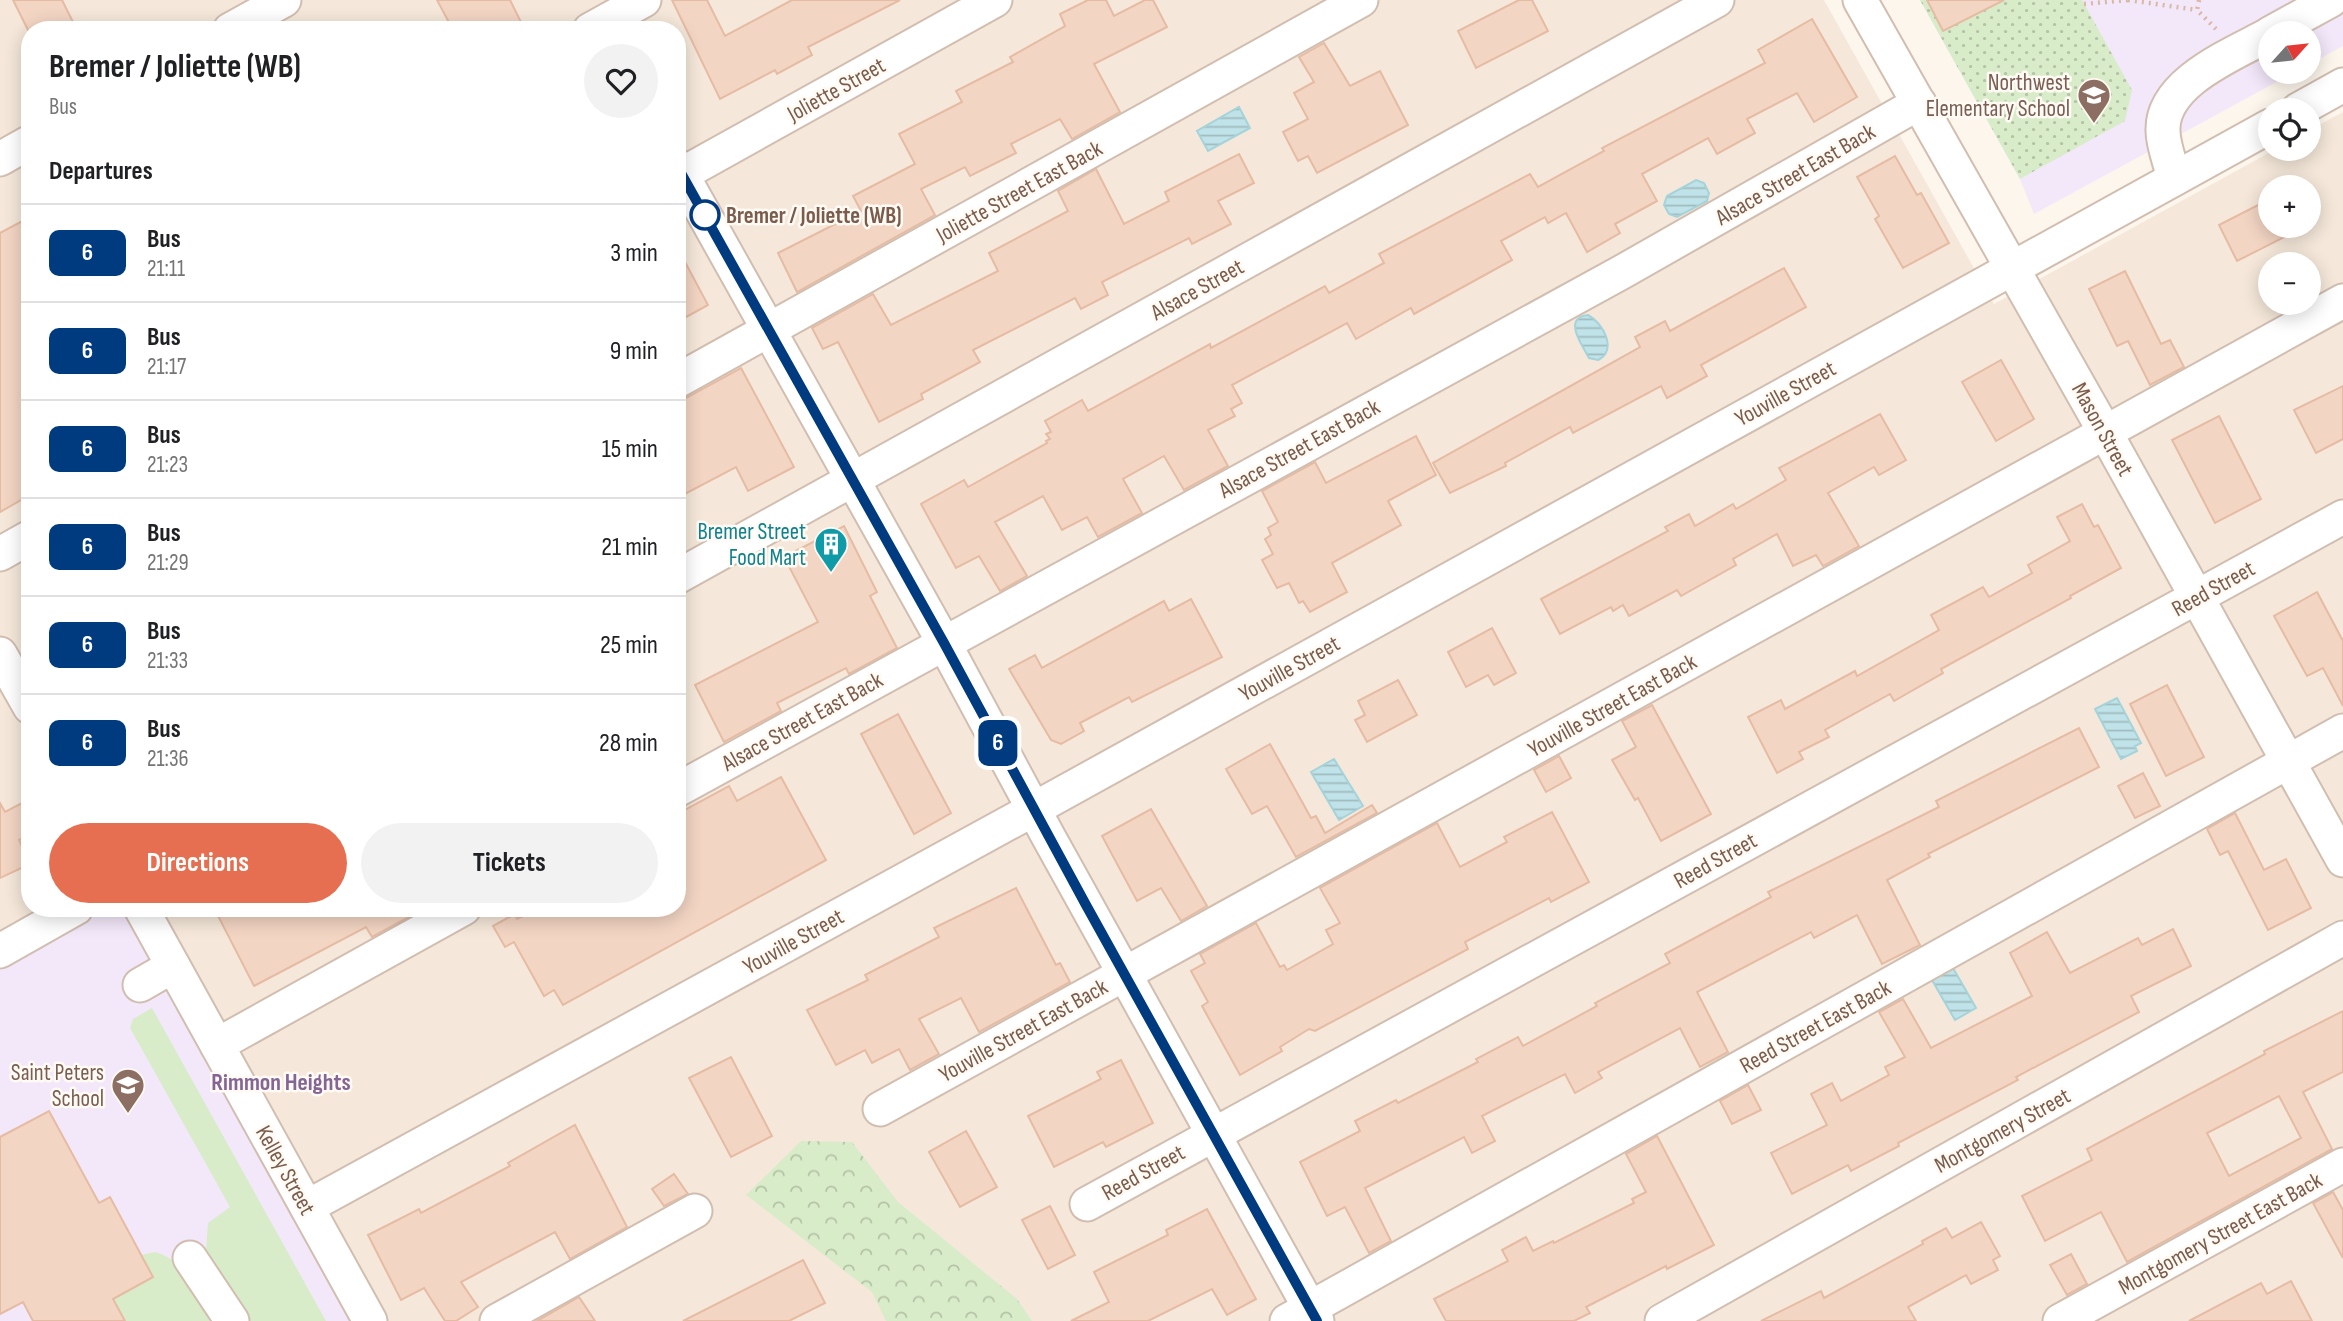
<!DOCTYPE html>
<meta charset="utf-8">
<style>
:root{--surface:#fff;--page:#f2f2f2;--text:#202124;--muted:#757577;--line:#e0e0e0;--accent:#e76f51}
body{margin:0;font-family:"Sofia Sans Condensed",sans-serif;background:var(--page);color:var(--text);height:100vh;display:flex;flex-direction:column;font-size:26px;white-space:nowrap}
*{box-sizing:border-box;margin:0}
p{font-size:23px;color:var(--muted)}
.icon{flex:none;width:38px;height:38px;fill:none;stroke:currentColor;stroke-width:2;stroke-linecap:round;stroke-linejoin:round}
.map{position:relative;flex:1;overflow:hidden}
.side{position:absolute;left:21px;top:21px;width:665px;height:896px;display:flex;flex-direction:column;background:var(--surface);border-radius:28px;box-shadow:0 4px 18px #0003}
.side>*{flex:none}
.badge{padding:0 14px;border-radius:10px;font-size:24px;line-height:46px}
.needle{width:46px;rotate:63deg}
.controls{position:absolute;left:2258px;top:21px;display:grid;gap:14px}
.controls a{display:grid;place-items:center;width:63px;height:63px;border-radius:50%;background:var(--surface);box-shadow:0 4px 18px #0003;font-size:35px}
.map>.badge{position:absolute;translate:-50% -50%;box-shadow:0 0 0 4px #fff}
h2{padding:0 28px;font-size:26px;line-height:63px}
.round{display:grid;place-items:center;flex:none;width:74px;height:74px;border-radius:37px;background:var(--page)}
.overview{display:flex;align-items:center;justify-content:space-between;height:119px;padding:0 28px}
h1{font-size:33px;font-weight:700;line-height:52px}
.action{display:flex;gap:14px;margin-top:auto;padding:14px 28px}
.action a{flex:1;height:80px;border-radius:42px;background:var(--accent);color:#fff;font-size:28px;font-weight:700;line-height:80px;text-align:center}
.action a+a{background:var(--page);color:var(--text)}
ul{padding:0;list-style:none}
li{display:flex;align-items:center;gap:21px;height:98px;padding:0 28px;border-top:2px solid var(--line)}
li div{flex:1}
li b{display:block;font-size:26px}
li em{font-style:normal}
li .badge{min-width:77px;font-weight:700;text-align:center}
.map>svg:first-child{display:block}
.residential{fill:#f5e8da;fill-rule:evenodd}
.education{fill:#f3e8fa}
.green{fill:#d8ecc9}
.forest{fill:url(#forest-crowns)}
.park{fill:url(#park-dots)}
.water{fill:url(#water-rules);stroke:#a5d3da;stroke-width:2}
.building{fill:#f3d5c3;stroke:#e6bba3;stroke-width:2;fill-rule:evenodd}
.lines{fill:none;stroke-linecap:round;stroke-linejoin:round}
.minor-casing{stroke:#d1beb0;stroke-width:37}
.path{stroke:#d9b8a5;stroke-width:4.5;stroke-dasharray:2 5;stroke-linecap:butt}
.minor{stroke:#fff;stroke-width:33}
.line-casing{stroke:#fff;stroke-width:16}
.line{stroke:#003b80;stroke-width:10}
.stop-dot{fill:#fff;stroke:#003b80;stroke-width:3.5}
.labels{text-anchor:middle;stroke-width:5;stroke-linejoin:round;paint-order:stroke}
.education-label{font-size:23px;fill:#785e54;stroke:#fffaf3;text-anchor:end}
.street-label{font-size:23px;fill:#7a5c4d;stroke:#fffaf3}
.stop-label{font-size:23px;font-weight:bold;fill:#7a5c4d;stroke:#fffaf3;text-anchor:start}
.culture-label{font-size:23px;fill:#0d838f;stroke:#fffaf3;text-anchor:end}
.neighbourhood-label{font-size:24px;font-weight:bold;fill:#846695;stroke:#fffaf3}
</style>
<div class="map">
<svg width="2343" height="1321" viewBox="0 0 2343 1321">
<defs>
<pattern id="forest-crowns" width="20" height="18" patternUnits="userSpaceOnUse" patternTransform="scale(1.75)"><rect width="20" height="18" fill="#d8ecc9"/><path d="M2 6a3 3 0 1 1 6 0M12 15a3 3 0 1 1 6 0" fill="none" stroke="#b4c2a5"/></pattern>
<pattern id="park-dots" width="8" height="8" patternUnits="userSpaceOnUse" patternTransform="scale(1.75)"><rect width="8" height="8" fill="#d8ecc9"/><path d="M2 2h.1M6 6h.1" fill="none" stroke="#b4c2a5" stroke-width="1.8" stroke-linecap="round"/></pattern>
<pattern id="water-rules" width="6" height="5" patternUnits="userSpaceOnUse" patternTransform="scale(1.75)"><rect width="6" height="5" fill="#bfe3e8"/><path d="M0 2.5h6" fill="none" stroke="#a0bbbe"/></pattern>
</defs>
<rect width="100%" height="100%" fill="#fdf6ec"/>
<path class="residential" d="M0 0H1824L1994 304 2276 149H2308V131L2343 112V1321H0ZM30 30H677V908H30ZM2270 187H2308V226H2270ZM2270 264H2308V303H2270Z"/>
<g class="education">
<polygon points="1920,0 2343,0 2343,46 2308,65 2308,33 2270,33 2270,72 2295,72 2034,214 2020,179"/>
<polygon points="76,908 141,908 370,1321 0,1321 0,951"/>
</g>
<g class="green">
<polygon points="152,1008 326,1321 247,1321 222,1288 206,1250 208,1223 230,1207 130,1028 133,1019"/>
<path d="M155 1252C182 1259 206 1293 209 1321H125L113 1299 153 1277 141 1255Z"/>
</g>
<polygon class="forest" points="801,1141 852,1142 898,1202 1017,1299 1032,1321 886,1321 872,1292 746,1195"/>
<polygon class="park" points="1920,0 2082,0 2132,90 2125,121 2020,179"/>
<g class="water">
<polygon points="1239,107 1250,128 1208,151 1197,131"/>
<polygon points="1696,180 1704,183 1709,193 1707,201 1677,217 1669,214 1664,205 1667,196"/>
<path d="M1588 315C1603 323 1618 350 1598 360L1589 358C1582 345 1562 318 1588 315Z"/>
<polygon points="2117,698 2141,743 2135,746 2137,751 2121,759 2095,709"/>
<polygon points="1334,759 1363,806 1339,820 1311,772"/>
<polygon points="1953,968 1976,1008 1955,1020 1932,980"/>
</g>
<g class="building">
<polygon points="13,0 62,0 77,30 28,30"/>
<polygon points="437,0 510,0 521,22 506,30 453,30"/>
<polygon points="672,0 707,0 725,36 792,0 900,0 808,47 812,55 777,74 775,70 720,99"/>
<polygon points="1088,0 1106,0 1114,16 1145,0 1153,0 1167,27 1094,64 1120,112 1072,139 1060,119 1011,144 1016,153 970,176 965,167 921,189 935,215 797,292 778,253 861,211 853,196 915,164 899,134 962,102 956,91 1013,62 1010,57 1065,26 1060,14"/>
<polygon points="1519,0 1532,0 1548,31 1476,68 1458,31"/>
<polygon points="1927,0 2004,0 1943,31"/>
<polygon points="1812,19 1857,97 1814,122 1797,93 1747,119 1755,133 1717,154 1708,138 1642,174 1657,201 1615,224 1620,233 1587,252 1566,213 1548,223 1545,217 1501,241 1512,260 1414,314 1411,308 1356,339 1347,323 1232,385 1242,403 1231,409 1235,416 1208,430 1228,466 1184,490 1164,456 1123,479 1142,513 1098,537 1087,517 1062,530 1043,496 995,522 1027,576 1000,591 979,556 956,568 921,504 964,480 968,487 1047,443 1046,441 1050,439 1046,434 1051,432 1045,421 1082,400 1088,411 1210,344 1211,348 1325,286 1329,293 1384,263 1379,254 1530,174 1538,187 1604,151 1602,148 1765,63 1758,50"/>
<polygon points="1324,43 1350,86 1380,71 1408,125 1317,173 1308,156 1298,161 1283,132 1308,119 1294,93 1314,82 1299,57"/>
<polygon points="1239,154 1254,183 1218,201 1231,224 1192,244 1189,238 1102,282 1108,295 1081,309 1075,298 973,350 980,362 921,394 923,399 879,422 838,342 823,349 812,328 873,294 891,325 998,271 989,253 1068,211 1058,191 1096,169 1124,224 1169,201 1165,192"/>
<polygon points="1895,156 1917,195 1921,193 1949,243 1903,268 1875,219 1879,216 1857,177"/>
<polygon points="2270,199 2270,226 2306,226 2237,261 2219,225"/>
<polygon points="30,217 30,495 0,512 0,233"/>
<polygon points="677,247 708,305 677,322"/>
<polygon points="1784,268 1806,307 1701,365 1707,376 1667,398 1661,386 1573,433 1570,427 1505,463 1506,466 1450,493 1433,463 1640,347 1635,337 1665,321 1670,331"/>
<polygon points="2125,271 2161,344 2170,340 2184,367 2150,385 2128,341 2117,346 2089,289"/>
<polygon points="2001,360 2034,419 1996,441 1962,382"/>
<polygon points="741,368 794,467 748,491 736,467 677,498 677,400 686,398"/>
<polygon points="2343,386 2343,439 2316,453 2294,410"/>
<polygon points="1880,414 1906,460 1879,475 1874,467 1828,493 1859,546 1823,566 1816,555 1793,566 1777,534 1733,559 1736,565 1681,596 1677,590 1629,616 1623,605 1613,611 1611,607 1560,634 1541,599 1668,531 1665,527 1689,514 1695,526 1733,504 1736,509 1786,480 1779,468"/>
<polygon points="2219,416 2261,499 2215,523 2172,440"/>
<polygon points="1416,436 1436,475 1388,501 1401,525 1332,563 1347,592 1310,612 1303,601 1299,603 1289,583 1277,588 1262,560 1273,554 1265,539 1271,535 1268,528 1278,522 1262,491 1315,462 1326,483"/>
<polygon points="2082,504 2094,527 2098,525 2121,568 2070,596 2071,598 1941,669 1943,673 1894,701 1890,694 1825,730 1829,737 1799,752 1803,759 1777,773 1748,717 1781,700 1785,709 1855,671 1857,676 1939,630 1931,615 1983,587 1989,597 2032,573 2028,565 2070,541 2057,517"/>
<polygon points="844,526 877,592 870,596 897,648 849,674 846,668 777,703 781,711 724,742 695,685 818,622 784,557"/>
<polygon points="2317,592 2343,641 2343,706 2323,668 2307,676 2274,616"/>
<polygon points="1191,599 1222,657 1132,702 1129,697 1080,723 1084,731 1061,744 1051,740 1009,669 1035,655 1042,668 1164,601 1169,611"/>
<polygon points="1492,628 1516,673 1494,685 1488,675 1466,687 1448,652"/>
<polygon points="1398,680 1417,715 1367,742 1355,720 1365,715 1358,701"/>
<polygon points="2167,685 2204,757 2166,776 2130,704"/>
<polygon points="1652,705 1711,814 1661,841 1638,798 1635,800 1612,760 1636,747 1622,721"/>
<polygon points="898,714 951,813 914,834 861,734"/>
<polygon points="2079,728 2099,767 1928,854 1930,857 1887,880 1920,945 1882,964 1857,915 1814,938 1811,932 1697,992 1728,1052 1700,1067 1680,1028 1598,1072 1602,1078 1575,1093 1565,1074 1482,1116 1495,1141 1472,1153 1464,1137 1365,1188 1391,1241 1369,1253 1345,1207 1327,1216 1300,1162 1360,1131 1355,1121 1396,1100 1398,1103 1478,1062 1476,1059 1518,1037 1523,1046 1597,1006 1595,1003 1670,963 1665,954 1771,897 1768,892 1939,807 1936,801"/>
<polygon points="1270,744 1311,818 1316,816 1325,833 1372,805 1377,813 1296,857 1267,806 1252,814 1226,769"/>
<polygon points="1559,756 1571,778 1546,792 1534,770"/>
<polygon points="2143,773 2160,806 2135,818 2118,786"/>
<polygon points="781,777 826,860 563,1005 554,990 544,996 514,942 505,947 493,926 515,914 517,919 538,908 677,908 677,814 729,786 737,801"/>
<polygon points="0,803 5,812 22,803 30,818 30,834 19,840 30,864 0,878"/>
<polygon points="1151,809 1207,906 1181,921 1161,888 1137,901 1102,836"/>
<polygon points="1552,812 1589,882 1551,902 1549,898 1465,942 1468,949 1315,1031 1309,1029 1280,1047 1282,1051 1240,1075 1202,1006 1208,1002 1191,971 1205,963 1200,954 1256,923 1280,967 1284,965 1287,970 1333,944 1326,930 1340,923 1320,888 1437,823 1460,867 1507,842 1504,837"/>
<polygon points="2235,813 2264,870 2286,859 2311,908 2268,930 2228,851 2220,855 2207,829"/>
<polygon points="1016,888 1056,965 1060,963 1070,982 979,1032 961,998 919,1019 939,1054 910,1070 899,1049 872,1063 865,1050 836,1065 807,1010 868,980 865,975 939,937 934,928"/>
<polygon points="214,908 404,908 409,917 372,937 366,927 254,986"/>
<polygon points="2173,929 2191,966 2131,996 2139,1012 2016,1077 2018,1080 1898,1143 1899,1146 1851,1171 1848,1165 1792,1194 1771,1153 1827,1125 1811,1094 1832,1083 1841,1101 1889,1075 1885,1067 1905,1057 1879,1012 1903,999 1931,1048 2032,996 2010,953 2047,932 2070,973 2138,938 2142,945"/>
<path d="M2343 1011V1072L2303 1092 2332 1149 2127 1262 2101 1212 2045 1241 2022 1196 2092 1160 2087 1149 2265 1054 2264 1051ZM2279 1096 2301 1138 2229 1176 2207 1133Z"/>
<polygon points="731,1057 772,1136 731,1157 689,1078"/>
<polygon points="1121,1060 1153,1123 1106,1147 1103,1142 1054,1167 1028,1116 1101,1079 1097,1072"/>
<polygon points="1748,1085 1761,1110 1732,1124 1720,1101"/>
<polygon points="49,1111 99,1203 110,1197 153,1277 113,1299 125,1321 33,1321 23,1302 0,1314 0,1137"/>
<polygon points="575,1125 627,1227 570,1259 555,1232 461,1282 478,1307 456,1321 445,1321 424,1288 401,1300 368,1235 419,1209 421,1213 510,1166 508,1163"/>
<polygon points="966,1131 997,1187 960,1207 929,1152"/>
<polygon points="1657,1136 1714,1245 1667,1269 1666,1266 1586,1307 1590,1313 1574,1321 1446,1321 1434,1299 1508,1261 1502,1250 1526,1237 1533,1251 1553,1241 1554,1243 1634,1203 1632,1199 1646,1192 1626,1154"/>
<polygon points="674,1174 688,1194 664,1206 652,1189"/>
<polygon points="2333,1192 2343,1210 2343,1258 2313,1203"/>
<polygon points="1050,1206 1075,1255 1048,1269 1022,1220"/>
<polygon points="1207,1209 1256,1299 1227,1315 1212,1289 1148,1321 1071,1321 1109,1302 1094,1272 1168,1235 1166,1230"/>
<polygon points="1981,1222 2000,1256 1993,1260 1998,1270 1971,1284 1966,1275 1908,1307 1916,1321 1761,1321 1821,1291 1824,1298 1923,1244 1922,1241 1946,1228 1952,1238"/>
<polygon points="2071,1254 2087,1284 2067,1295 2050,1265"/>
<polygon points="803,1260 825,1303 789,1321 683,1321"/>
<polygon points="2291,1281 2312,1321 2189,1321 2261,1283 2267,1294"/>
<polygon points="579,1297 595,1321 537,1321"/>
</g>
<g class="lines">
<defs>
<g id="minor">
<polyline points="1860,0 2105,432 2343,860"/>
<polyline points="230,30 284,0"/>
<polyline points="590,30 644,0"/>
<polyline points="2271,33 2331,0"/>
<polyline points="2298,110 2343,85"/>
<polyline points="0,159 30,142"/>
<polyline points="677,166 944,643 1048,836 1317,1321"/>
<polyline points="677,177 995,0"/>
<path d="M2174 179C2171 164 2163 146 2163 131 2161 82 2234 54 2270 34"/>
<polyline points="677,381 1361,0"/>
<polyline points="0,554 30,537"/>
<polyline points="677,577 1717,0"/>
<polyline points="0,654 30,707"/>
<polyline points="677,790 1622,272 1919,103"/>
<polyline points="141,908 370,1321"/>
<polyline points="0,951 76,908"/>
<polyline points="140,985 173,966"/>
<polyline points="217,1045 464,908"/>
<polyline points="880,1109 2343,301"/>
<polyline points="1087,1204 2343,517"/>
<polyline points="307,1207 1034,809 2270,126"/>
<polyline points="190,1258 232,1321"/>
<polyline points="497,1321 695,1211"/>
<polyline points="1287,1321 2343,731"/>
<polyline points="1662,1321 2343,938"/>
<polyline points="2060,1321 2343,1165"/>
</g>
</defs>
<use href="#minor" class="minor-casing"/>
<g class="path">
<polyline points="2128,0 2197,10"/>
<polyline points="2199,0 2197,10 2216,29"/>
<polyline points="2084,4 2128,0"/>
</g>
<use href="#minor" class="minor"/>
</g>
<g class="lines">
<defs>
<polyline id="line" points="677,166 944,643 1086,905 1317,1321"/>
</defs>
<use href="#line" class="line-casing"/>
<use href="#line" class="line"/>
</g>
<defs>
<symbol id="school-pin" viewBox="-11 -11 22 30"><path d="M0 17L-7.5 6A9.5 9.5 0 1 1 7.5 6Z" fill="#8d6e63" stroke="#fffaf3"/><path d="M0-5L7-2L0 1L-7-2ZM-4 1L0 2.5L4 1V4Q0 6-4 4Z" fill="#fff"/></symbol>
<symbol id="building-pin" viewBox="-11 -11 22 30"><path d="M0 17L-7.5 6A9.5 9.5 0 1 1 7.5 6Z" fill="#0f9aa8" stroke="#fffaf3"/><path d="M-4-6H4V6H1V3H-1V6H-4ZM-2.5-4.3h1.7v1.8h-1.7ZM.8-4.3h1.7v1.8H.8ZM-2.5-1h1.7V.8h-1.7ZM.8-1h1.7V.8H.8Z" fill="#fff"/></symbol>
</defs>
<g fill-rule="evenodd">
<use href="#school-pin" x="2075" y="76" width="38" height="52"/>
<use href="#building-pin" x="812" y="525" width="38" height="52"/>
<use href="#school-pin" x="109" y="1066" width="38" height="52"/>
</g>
<circle class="stop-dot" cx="705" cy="215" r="14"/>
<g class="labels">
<g class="education-label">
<text x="2070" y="90">Northwest<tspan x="2070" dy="26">Elementary School</tspan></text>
<text x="104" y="1080">Saint Peters<tspan x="104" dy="26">School</tspan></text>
</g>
<g class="street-label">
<text transform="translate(836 89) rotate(-29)" y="8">Joliette Street</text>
<text transform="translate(1795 174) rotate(-30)" y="8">Alsace Street East Back</text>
<text transform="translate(1019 191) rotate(-29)" y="8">Joliette Street East Back</text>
<text transform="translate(1197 289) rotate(-29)" y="8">Alsace Street</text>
<text transform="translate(1785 393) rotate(-29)" y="8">Youville Street</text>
<text transform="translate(2103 429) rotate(61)" y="8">Mason Street</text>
<text transform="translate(1299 448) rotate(-29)" y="8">Alsace Street East Back</text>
<text transform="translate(2213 588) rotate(-29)" y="8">Reed Street</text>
<text transform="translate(1289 668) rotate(-29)" y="8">Youville Street</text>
<text transform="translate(1612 705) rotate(-29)" y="8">Youville Street East Back</text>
<text transform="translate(802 721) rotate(-29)" y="8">Alsace Street East Back</text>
<text transform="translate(1715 860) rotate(-29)" y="8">Reed Street</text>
<text transform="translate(793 941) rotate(-29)" y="8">Youville Street</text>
<text transform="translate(1815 1026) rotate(-29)" y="8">Reed Street East Back</text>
<text transform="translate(1023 1030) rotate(-29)" y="8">Youville Street East Back</text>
<text transform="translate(2002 1130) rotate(-29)" y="8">Montgomery Street</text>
<text transform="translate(286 1170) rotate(61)" y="8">Kelley Street</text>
<text transform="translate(1143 1172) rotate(-29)" y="8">Reed Street</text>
<text transform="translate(2220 1233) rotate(-29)" y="8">Montgomery Street East Back</text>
</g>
<g class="stop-label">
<text x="726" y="223">Bremer / Joliette (WB)</text>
</g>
<g class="culture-label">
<text x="806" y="539">Bremer Street<tspan x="806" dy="26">Food Mart</tspan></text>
</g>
<g class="neighbourhood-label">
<text x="281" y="1090">Rimmon Heights</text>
</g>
</g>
</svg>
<div class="controls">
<a><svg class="needle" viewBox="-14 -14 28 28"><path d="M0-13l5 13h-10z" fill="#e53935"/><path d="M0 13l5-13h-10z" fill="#757577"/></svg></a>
<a><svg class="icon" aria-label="locate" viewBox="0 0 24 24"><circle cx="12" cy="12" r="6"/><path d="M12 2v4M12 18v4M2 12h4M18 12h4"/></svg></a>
<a>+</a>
<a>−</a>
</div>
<b class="badge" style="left:998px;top:743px;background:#003b80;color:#fff">6</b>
<section class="side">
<div class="overview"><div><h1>Bremer / Joliette (WB)</h1><p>Bus</p></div><a class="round"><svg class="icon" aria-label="heart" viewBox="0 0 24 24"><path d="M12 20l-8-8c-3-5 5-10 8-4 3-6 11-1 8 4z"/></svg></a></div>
<h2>Departures</h2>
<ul>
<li><span class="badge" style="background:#003b80;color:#fff">6</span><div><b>Bus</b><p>21:11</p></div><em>3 min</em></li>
<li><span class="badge" style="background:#003b80;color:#fff">6</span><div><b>Bus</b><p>21:17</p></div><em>9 min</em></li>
<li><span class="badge" style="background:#003b80;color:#fff">6</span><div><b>Bus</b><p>21:23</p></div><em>15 min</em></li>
<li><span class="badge" style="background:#003b80;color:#fff">6</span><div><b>Bus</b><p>21:29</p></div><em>21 min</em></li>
<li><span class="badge" style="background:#003b80;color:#fff">6</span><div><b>Bus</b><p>21:33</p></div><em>25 min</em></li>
<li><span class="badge" style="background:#003b80;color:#fff">6</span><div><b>Bus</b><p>21:36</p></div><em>28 min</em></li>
</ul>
<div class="action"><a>Directions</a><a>Tickets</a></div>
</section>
</div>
